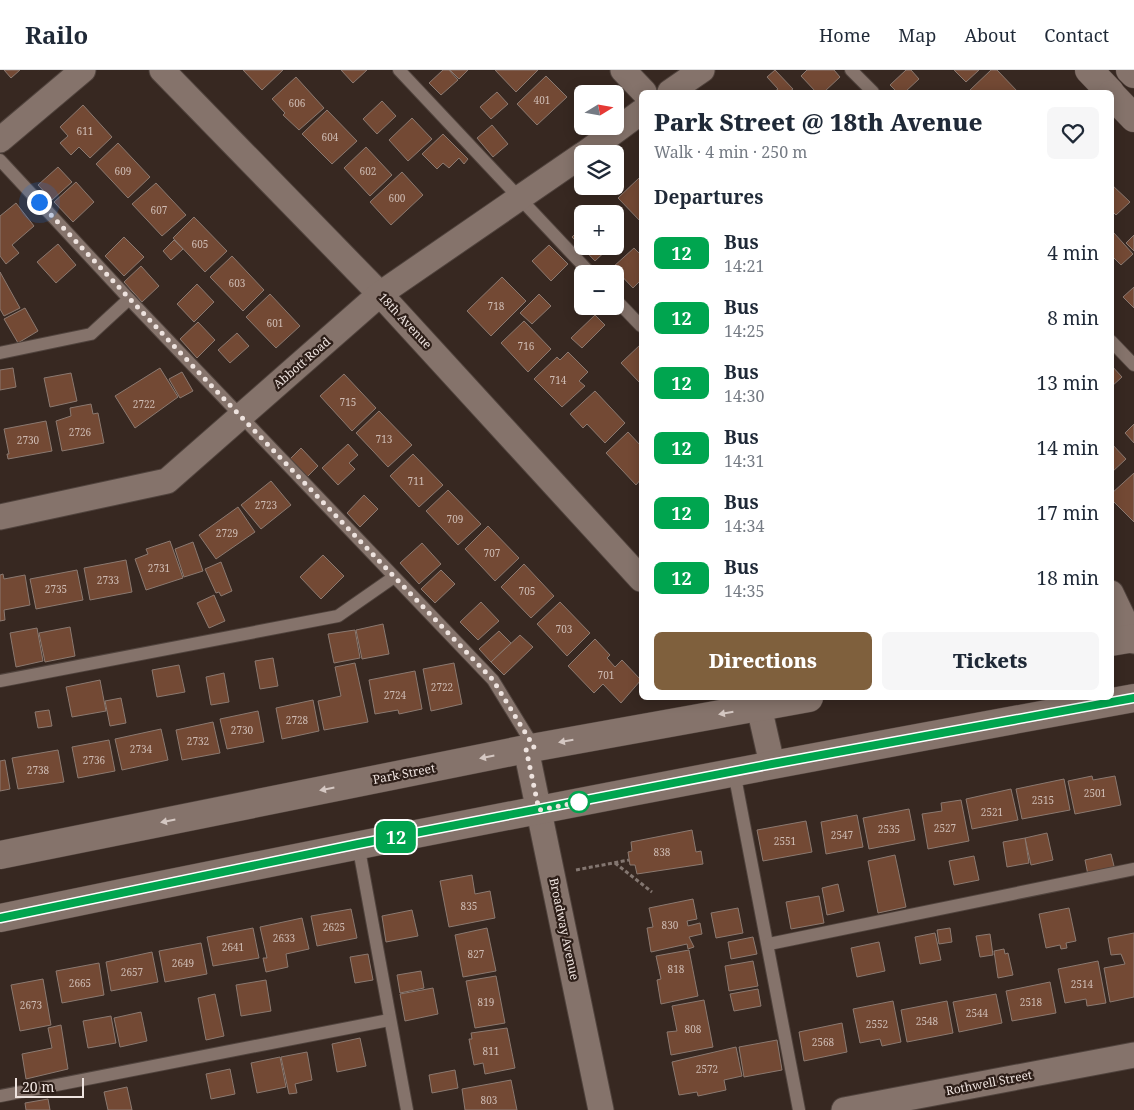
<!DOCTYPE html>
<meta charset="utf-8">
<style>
:root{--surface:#fff;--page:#f6f6f7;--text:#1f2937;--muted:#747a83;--line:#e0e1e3;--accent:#7f603d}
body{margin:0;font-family:"Noto Serif",serif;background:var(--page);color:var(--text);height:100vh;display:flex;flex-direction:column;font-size:19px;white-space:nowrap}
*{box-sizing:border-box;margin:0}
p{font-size:16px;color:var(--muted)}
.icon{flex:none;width:28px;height:28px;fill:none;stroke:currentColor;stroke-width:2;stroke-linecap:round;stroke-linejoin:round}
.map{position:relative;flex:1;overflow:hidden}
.panel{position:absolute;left:639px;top:20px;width:475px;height:610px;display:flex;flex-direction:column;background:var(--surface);border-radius:8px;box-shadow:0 2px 12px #0003}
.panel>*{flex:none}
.badge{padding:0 10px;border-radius:8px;font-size:18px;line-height:32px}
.needle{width:32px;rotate:79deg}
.controls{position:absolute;left:574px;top:15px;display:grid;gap:10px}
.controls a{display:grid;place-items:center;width:50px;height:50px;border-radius:8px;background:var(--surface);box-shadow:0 2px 12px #0003;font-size:25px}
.scale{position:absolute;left:15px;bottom:12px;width:69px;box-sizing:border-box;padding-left:5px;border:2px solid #eee3df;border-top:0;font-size:14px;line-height:18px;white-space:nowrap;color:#eee3df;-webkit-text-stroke:4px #2d1e18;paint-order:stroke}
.you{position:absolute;width:25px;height:25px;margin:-12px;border:4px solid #fff;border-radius:50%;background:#1a73e8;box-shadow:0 0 0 8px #1a73e833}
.map>.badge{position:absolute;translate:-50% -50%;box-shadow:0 0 0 2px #fff}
h2{padding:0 15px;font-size:19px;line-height:45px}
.round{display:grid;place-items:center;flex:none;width:52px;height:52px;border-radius:8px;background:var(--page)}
.summary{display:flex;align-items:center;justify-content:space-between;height:85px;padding:0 15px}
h1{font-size:24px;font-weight:800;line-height:38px}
.primary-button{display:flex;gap:10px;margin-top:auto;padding:10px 15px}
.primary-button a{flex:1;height:58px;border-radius:8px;background:var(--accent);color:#fff;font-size:20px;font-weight:800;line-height:58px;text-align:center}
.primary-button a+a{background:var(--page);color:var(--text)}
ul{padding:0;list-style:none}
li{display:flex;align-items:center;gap:15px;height:65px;padding:0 15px}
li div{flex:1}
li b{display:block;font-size:19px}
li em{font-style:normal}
li .badge{min-width:55px;font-weight:700;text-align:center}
header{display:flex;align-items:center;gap:30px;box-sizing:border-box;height:70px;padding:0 25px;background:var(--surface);border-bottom:1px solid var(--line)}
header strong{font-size:24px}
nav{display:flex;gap:28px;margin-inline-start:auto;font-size:18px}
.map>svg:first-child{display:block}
.building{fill:#734934;stroke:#8b7970}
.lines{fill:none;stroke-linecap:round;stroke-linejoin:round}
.lane-casing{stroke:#50433d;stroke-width:14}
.street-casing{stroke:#50433d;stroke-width:27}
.secondary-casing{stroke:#50433d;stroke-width:29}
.path{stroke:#837670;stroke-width:3;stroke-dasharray:4 2.5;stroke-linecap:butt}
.lane{stroke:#85736b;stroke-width:12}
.street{stroke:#85736b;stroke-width:25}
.secondary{stroke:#85736b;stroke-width:28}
.oneway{fill:#d4c7c2}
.line-casing{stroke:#fff;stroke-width:11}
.line{stroke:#00a54f;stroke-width:8}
.walk{stroke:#eee3df;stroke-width:5;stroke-dasharray:0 9}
.stop-dot{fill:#fff;stroke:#00a54f;stroke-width:2.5}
.labels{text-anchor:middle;stroke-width:4.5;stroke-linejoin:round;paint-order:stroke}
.number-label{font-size:10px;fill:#cfbcb4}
.street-label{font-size:12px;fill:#eee3df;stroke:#2d1e18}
</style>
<header>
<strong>Railo</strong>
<nav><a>Home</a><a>Map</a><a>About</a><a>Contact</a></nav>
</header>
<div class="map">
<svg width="1134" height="1040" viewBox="0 0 1134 1040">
<rect width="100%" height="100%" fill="#372821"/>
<g class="building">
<polygon points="4,0 20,0 11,8"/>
<polygon points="243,0 283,0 262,20"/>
<polygon points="341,0 367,0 353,13"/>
<polygon points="443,0 449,0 458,10 441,25 429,13"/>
<polygon points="450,0 468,0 459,9"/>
<polygon points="495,0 538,0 516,22"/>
<polygon points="775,0 793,19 789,22 774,22 778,19 767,7"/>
<polygon points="807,0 834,0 840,7 824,22 816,22 801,6"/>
<polygon points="906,0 911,0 919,9 905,22 897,22 890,15"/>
<polygon points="954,0 979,0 966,12"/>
<polygon points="991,0 997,0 1018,22 972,22 970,20"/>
<polygon points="546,6 567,27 537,55 517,34"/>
<polygon points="296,7 324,38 299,60 283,45 285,43 272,29"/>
<polygon points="497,22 508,34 491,49 480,37"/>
<polygon points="382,31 396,46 377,64 363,49"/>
<polygon points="83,35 112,67 90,88 79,77 71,85 60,73 68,66 60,57"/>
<polygon points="327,40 357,71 332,94 302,64"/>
<polygon points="412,48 432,69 408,91 389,70"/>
<polygon points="492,55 508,74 493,87 477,68"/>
<polygon points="443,64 468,89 464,94 459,88 449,98 443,93 437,99 422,84"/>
<polygon points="118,73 150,107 128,128 96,94"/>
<polygon points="366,77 392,105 370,126 344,98"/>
<polygon points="58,97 72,112 52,130 38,115"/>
<polygon points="402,102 423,125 391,155 370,132"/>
<polygon points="639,108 641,109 641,152 618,128"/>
<polygon points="76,112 94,132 73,152 54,132"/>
<polygon points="156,113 186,145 162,166 132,134"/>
<polygon points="1111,114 1130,132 1116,145 1111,140"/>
<polygon points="16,133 34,156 12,175 19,183 6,194 0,186 0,146"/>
<polygon points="194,147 227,181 205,202 173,168"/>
<polygon points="582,157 582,176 611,176 595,191 572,167"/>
<polygon points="1114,163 1133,184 1121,195 1114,188 1111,191 1111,166"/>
<polygon points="1134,165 1134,181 1126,173"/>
<polygon points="124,167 144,187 124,206 105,186"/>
<polygon points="174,170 183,179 171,190 163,181"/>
<polygon points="58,174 76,195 56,213 37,192"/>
<polygon points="549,175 568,194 551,211 532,191"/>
<polygon points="634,178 641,185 641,210 633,218 613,197"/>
<polygon points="232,186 264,220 243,241 210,207"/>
<polygon points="141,196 159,216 142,232 124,212"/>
<polygon points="0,202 20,238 4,246 0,239"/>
<polygon points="502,207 526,231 491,266 467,241"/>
<polygon points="197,214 214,232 194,252 177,234"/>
<polygon points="1134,217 1134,238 1123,227"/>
<polygon points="270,224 300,256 276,278 246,247"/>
<polygon points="539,224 551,236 532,254 520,243"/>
<polygon points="25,238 38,261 18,273 4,249"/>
<polygon points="595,245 605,255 582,278 571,268"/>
<polygon points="524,251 551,279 528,302 501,273"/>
<polygon points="198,252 215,270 197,288 180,269"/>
<polygon points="237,263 249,276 230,293 218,280"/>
<polygon points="641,274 641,310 639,312 621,293"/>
<polygon points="568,282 588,302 579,311 585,316 562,337 534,309 557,287 560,290"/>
<polygon points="1111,295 1122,307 1111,317"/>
<polygon points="13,298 16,317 0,320 0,300"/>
<polygon points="160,298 178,327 135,358 115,326"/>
<polygon points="182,302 193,321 180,328 169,309"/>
<polygon points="71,303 77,331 50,337 44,308"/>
<polygon points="344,304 376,338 352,361 320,326"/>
<polygon points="595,321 625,353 605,373 587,354 583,358 570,344"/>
<polygon points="91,334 93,344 98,343 104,373 62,381 56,351 71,346 70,338"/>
<polygon points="379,341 412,375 388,397 356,363"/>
<polygon points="46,351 52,381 8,389 7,384 9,384 4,359"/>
<polygon points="1134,354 1134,373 1125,363"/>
<polygon points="628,362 641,376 641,409 636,415 606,383"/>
<polygon points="1111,373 1126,389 1111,403"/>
<polygon points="348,374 358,385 349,393 355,399 338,415 322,398"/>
<polygon points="301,378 318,396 307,407 290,389"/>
<polygon points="413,384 443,415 419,437 390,406"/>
<polygon points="1134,403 1134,452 1111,429 1111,424"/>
<polygon points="271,411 291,435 261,459 241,435"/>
<polygon points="448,420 481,454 458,475 426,441"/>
<polygon points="364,425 378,439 360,457 347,443"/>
<polygon points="238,437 255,462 216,489 199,465"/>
<polygon points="488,456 519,488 495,511 465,479"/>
<polygon points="170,471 183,508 146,520 135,489 148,484 146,479"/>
<polygon points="193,472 203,501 184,507 175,479"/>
<polygon points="422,473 441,494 419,514 400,493"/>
<polygon points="323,485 344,506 321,529 300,507"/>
<polygon points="126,490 132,522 90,530 84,498"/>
<polygon points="221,492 232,521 221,526 219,522 216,523 205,499"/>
<polygon points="524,494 554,526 531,548 501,517"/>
<polygon points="77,500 83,530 36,539 30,509"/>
<polygon points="441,500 455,514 435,533 421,519"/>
<polygon points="3,504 4,509 25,505 30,535 4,540 5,550 0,551 0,505"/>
<polygon points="214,525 225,551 209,558 197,533"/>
<polygon points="481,532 499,551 478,570 460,552"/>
<polygon points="560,532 590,563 567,586 537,554"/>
<polygon points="383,554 389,584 362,589 356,560"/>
<polygon points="70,557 75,586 45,592 39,563"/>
<polygon points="37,558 43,591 16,597 10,563"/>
<polygon points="355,560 360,588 334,593 328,564"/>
<polygon points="499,561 511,573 491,592 479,579"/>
<polygon points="520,565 533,577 504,605 491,592"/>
<polygon points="595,569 610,585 607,588 615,597 622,590 641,610 621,633 603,614 594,623 568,596"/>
<polygon points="273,588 278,616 260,619 255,591"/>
<polygon points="355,593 368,652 324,660 318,631 341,626 335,597"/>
<polygon points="454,593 462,634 431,641 423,599"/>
<polygon points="179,595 185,622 157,627 152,600"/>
<polygon points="415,601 422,639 399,644 398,640 375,644 369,610"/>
<polygon points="224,603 229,632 211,635 206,607"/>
<polygon points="100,610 106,641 72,647 66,617"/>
<polygon points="121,628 126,653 110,656 105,631"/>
<polygon points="313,630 319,661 282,669 276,638"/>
<polygon points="49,640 52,656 38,658 35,642"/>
<polygon points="258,641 264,672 227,679 220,649"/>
<polygon points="213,652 220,683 182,690 176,660"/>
<polygon points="161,659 168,690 122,700 115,669"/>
<polygon points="109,670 115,701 78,708 72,677"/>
<polygon points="58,680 64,712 18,719 12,688"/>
<polygon points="5,690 10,719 0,721 0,691"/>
<polygon points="1092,706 1093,710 1115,706 1121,735 1075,744 1068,711"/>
<polygon points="1064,709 1070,740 1022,749 1016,719"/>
<polygon points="1011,719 1018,750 972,759 966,729"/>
<polygon points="961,730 969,771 928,779 922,744 942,741 941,733"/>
<polygon points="909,739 915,770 869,779 863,748"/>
<polygon points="857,745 863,777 826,784 821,752"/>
<polygon points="806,751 812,782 763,791 757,760"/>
<polygon points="692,760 696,782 701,781 703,794 637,804 635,795 630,795 628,782 632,781 631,772"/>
<polygon points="1047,763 1053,790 1031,795 1025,768"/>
<polygon points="1025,768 1029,793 1007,797 1003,772"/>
<polygon points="1111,784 1115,800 1088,805 1085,790"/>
<polygon points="895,785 906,837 878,843 868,791"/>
<polygon points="974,786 979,810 954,815 949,791"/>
<polygon points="472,805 475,824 490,821 495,848 449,857 440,811"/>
<polygon points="838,814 844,841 827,845 822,818"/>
<polygon points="819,826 824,853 791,859 786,832"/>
<polygon points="693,829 697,849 687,851 688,856 700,853 702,864 689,867 694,877 688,879 687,874 651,882 647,858 653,857 649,838"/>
<polygon points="738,838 743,863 716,868 711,843"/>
<polygon points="1069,838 1076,871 1066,873 1067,878 1061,879 1060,875 1046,878 1039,844"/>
<polygon points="351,839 357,868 317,876 311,846"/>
<polygon points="412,840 418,866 386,872 382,846"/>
<polygon points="302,848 309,879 286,884 288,897 266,902 263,888 267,888 260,857"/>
<polygon points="253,858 259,888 213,896 207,867"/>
<polygon points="487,858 496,901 463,907 455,865"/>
<polygon points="950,858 952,872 939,874 937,860"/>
<polygon points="935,863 941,890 920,894 915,867"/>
<polygon points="1134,863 1134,927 1110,932 1104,898 1125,894 1121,884 1111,885 1108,868"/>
<polygon points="990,864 993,885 980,887 976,866"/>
<polygon points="753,867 757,884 731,889 728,872"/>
<polygon points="879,872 885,901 857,907 851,878"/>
<polygon points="201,873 207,904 165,912 159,881"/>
<polygon points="1004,879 1005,884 1008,883 1013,905 998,908 994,881"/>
<polygon points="689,880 698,926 661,934 657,910 661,909 656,886"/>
<polygon points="152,882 158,912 111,921 106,892"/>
<polygon points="368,884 373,910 355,913 350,887"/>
<polygon points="753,891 758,916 729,921 725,896"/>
<polygon points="1098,891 1106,933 1087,936 1086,929 1065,933 1058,899"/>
<polygon points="99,893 104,925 62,933 56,901"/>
<polygon points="421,901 424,918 400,923 397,905"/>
<polygon points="496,906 505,953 475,958 466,911"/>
<polygon points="43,909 51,955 20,961 11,915"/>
<polygon points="266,910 271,941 241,946 236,915"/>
<polygon points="1050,912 1056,943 1012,951 1006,921"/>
<polygon points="433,918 438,944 405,951 400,924"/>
<polygon points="758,919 761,936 734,941 730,924"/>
<polygon points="215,924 224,966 206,970 198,928"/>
<polygon points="996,924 1002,953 959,962 953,932"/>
<polygon points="704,930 713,977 671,985 667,962 677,961 672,936"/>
<polygon points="893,931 901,972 882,976 880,969 860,973 853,939"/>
<polygon points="947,931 953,963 907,972 901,940"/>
<polygon points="141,942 147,971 120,977 114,948"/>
<polygon points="111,946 116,973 88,978 83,951"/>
<polygon points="842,953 847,982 804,991 799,962"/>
<polygon points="61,955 68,999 26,1009 22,984 52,978 48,958"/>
<polygon points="507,958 515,998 485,1004 483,993 474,995 469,969 472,969 471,963"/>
<polygon points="360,968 366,996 337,1002 332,974"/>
<polygon points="777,970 782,1000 744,1007 739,977"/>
<polygon points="736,977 742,1006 724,1010 726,1020 698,1026 697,1022 679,1025 672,992"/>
<polygon points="307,982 312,1010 295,1014 297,1023 289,1024 281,987"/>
<polygon points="280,987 286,1017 257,1023 251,993"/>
<polygon points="230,999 235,1024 211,1029 206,1004"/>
<polygon points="455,1000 458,1018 432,1023 429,1005"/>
<polygon points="511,1010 517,1040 465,1040 462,1019"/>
<polygon points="127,1017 132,1040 108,1040 104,1022"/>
<polygon points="48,1029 50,1040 26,1040 25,1033"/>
</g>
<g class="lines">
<defs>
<g id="lane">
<polyline points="399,0 591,204"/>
<polyline points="851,0 873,22"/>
<polyline points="0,90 129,229 493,610 534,677"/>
<polyline points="615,229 641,256"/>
<polyline points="1111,271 1134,295"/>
<polyline points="0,283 91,264 129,229"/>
<polyline points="0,611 338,546 394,507"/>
<polyline points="734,702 799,1040"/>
<polyline points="358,774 407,1040"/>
<polyline points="769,874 1134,799"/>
<polyline points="0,1026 389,950"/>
</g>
<g id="street">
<polyline points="162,0 380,224 641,509"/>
<polyline points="623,0 644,22"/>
<polyline points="670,22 702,0"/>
<polyline points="0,70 83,0"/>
<polyline points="584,84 641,42"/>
<polyline points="0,447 167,411 380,224 582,85"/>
<polyline points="1111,523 1134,571"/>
<polyline points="750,628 759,637 772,694"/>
<polyline points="526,679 601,1040"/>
<polyline points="844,1040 1134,985"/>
</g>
<g id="secondary">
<polyline points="1089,0 1110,22"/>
<polyline points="1130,0 1134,4"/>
<polyline points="1111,24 1134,48"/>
<polyline points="1111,572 1134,568"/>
<polyline points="0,785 526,679 809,628"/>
<path d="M0 848C377 770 755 697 1134 628"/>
</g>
</defs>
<use href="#lane" class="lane-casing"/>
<use href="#street" class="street-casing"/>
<use href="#secondary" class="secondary-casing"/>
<g class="path">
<polyline points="615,793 652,822"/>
<polyline points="576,800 629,790"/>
</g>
<use href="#lane" class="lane"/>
<use href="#street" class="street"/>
<use href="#secondary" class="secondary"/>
</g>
<defs><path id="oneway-solid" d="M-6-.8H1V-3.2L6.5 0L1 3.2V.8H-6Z" transform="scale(1.25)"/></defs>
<g class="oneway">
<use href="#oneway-solid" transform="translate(726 643) rotate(170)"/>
<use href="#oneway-solid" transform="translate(566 671) rotate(170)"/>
<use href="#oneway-solid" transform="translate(487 687) rotate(169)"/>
<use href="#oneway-solid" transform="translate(327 719) rotate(169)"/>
<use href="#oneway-solid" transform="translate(168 751) rotate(169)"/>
</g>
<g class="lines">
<defs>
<polyline id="line" points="0,848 358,774 772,694 1134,628"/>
</defs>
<use href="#line" class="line-casing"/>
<use href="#line" class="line"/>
<polyline class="walk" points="39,132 204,308 493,610 534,677 526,679 539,740 579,732"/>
</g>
<circle class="stop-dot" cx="579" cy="732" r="10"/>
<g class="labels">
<g class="number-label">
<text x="542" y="34">401</text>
<text x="297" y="37">606</text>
<text x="85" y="65">611</text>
<text x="330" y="71">604</text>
<text x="123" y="105">609</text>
<text x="368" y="105">602</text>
<text x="397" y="132">600</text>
<text x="159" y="144">607</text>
<text x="200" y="178">605</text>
<text x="237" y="217">603</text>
<text x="496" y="240">718</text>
<text x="275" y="257">601</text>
<text x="526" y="280">716</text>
<text x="558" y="314">714</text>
<text x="348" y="336">715</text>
<text x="144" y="338">2722</text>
<text x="80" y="366">2726</text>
<text x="384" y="373">713</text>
<text x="28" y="374">2730</text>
<text x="416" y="415">711</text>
<text x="266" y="439">2723</text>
<text x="455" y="453">709</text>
<text x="227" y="467">2729</text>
<text x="492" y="487">707</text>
<text x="159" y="502">2731</text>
<text x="108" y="514">2733</text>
<text x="56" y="523">2735</text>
<text x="527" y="525">705</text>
<text x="564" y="563">703</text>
<text x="606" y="609">701</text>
<text x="442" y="621">2722</text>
<text x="395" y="629">2724</text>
<text x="297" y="654">2728</text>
<text x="242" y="664">2730</text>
<text x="198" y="675">2732</text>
<text x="141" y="683">2734</text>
<text x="94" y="694">2736</text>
<text x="38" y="704">2738</text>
<text x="1095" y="727">2501</text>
<text x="1043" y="734">2515</text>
<text x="992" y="746">2521</text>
<text x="945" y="762">2527</text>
<text x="889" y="763">2535</text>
<text x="842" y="769">2547</text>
<text x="785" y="775">2551</text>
<text x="662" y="786">838</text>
<text x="469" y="840">835</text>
<text x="670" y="859">830</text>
<text x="334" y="861">2625</text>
<text x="284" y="872">2633</text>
<text x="233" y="881">2641</text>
<text x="476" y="888">827</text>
<text x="183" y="897">2649</text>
<text x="676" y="903">818</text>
<text x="132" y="906">2657</text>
<text x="80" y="917">2665</text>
<text x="1082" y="918">2514</text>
<text x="486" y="936">819</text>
<text x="1031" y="936">2518</text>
<text x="31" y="939">2673</text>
<text x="977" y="947">2544</text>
<text x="927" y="955">2548</text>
<text x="877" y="958">2552</text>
<text x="693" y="963">808</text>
<text x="823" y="976">2568</text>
<text x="491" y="985">811</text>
<text x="707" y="1003">2572</text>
<text x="489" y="1034">803</text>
</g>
<g class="street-label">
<text transform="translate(405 251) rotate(47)" y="4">18th Avenue</text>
<text transform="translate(302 293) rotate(-41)" y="4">Abbott Road</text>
<text transform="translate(404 704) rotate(-11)" y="4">Park Street</text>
<text transform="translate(564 859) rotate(78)" y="4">Broadway Avenue</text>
<text transform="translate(989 1013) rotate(-11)" y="4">Rothwell Street</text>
</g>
</g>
</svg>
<div class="controls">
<a><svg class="needle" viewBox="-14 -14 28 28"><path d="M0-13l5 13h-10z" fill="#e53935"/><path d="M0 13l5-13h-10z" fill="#747a83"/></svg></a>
<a><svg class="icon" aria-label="layers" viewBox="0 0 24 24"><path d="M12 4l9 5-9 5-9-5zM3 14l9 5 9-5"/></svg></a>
<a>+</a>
<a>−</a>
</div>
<div class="scale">20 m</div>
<div class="you" style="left:39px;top:132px"></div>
<b class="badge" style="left:396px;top:767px;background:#00a54f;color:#fff">12</b>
<section class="panel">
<div class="summary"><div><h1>Park Street @ 18th Avenue</h1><p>Walk · 4 min · 250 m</p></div><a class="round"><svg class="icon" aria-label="heart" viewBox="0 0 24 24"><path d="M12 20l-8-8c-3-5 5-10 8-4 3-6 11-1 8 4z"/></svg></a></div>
<h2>Departures</h2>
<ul>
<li><span class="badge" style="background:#00a54f;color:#fff">12</span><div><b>Bus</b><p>14:21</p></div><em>4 min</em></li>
<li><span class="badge" style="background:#00a54f;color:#fff">12</span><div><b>Bus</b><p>14:25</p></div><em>8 min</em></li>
<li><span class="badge" style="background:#00a54f;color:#fff">12</span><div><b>Bus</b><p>14:30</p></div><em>13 min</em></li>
<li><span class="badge" style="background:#00a54f;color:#fff">12</span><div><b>Bus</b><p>14:31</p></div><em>14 min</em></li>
<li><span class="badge" style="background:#00a54f;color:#fff">12</span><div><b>Bus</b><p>14:34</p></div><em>17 min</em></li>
<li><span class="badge" style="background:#00a54f;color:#fff">12</span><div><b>Bus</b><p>14:35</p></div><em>18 min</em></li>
</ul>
<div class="primary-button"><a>Directions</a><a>Tickets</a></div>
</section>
</div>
